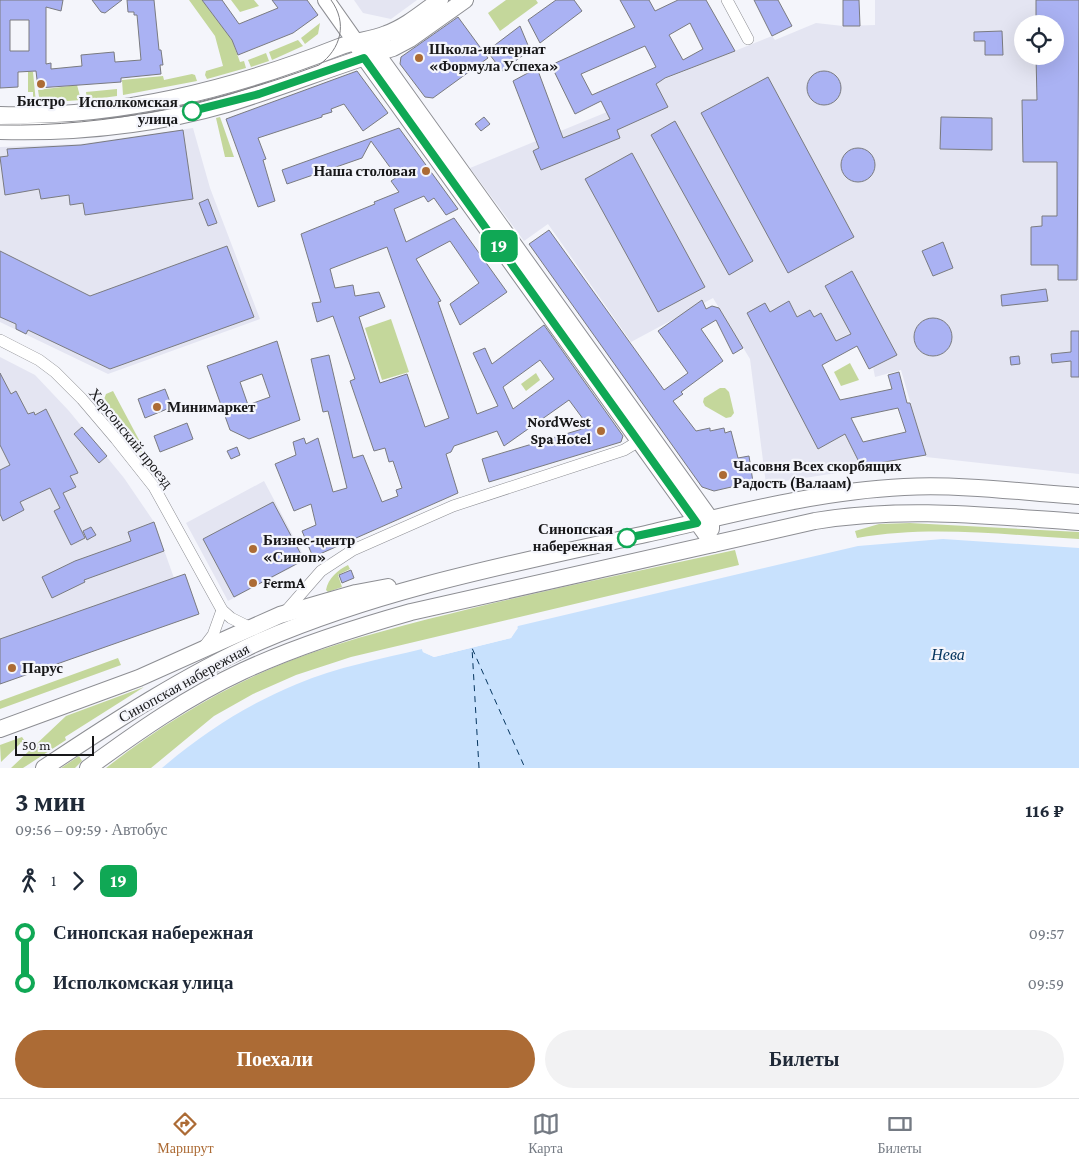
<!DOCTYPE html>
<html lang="ru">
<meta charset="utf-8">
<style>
:root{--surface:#fff;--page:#f2f2f3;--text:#1f2937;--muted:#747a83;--line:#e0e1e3;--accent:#ac6b35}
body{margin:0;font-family:"Crimson Pro",serif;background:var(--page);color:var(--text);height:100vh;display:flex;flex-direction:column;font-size:19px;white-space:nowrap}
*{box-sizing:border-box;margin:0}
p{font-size:16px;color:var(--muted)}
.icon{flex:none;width:28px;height:28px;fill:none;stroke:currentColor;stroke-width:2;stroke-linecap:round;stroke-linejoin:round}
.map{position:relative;height:768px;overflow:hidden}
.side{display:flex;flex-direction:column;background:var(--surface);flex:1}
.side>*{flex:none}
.badge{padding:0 10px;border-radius:8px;font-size:18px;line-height:32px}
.controls{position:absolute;left:1014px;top:15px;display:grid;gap:10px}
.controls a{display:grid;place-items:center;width:50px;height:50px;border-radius:50%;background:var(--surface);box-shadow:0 5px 20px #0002;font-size:25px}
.scale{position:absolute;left:15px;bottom:12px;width:79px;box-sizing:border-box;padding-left:5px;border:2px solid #18181a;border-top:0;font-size:14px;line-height:18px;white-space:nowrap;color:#18181a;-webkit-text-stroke:4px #f4f5fb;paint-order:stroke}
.map>.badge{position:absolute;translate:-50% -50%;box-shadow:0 0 0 2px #fff}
.legs{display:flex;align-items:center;gap:8px;height:55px;padding:0 15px;font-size:16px}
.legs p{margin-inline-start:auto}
.overview{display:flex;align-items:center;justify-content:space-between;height:85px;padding:0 15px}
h1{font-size:28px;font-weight:700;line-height:38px}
.button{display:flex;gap:10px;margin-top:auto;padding:10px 15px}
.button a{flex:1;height:58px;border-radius:30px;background:var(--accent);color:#fff;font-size:20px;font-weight:700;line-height:58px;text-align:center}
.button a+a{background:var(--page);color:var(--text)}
ul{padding:0 15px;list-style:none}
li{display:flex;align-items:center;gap:18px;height:50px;font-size:19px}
li i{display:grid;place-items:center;width:8px;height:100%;margin:0 6px;background:currentColor}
li i::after{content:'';width:12px;height:12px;margin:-6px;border:4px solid;border-radius:50%;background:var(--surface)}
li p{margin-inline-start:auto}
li:first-child i{background:linear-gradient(#0000 50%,currentColor 0)}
li:last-child i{background:linear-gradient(currentColor 50%,#0000 0)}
.menu{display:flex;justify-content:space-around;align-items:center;height:70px;border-top:1px solid var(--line);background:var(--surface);font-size:14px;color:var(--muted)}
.menu a{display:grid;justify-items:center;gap:2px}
.menu .active{color:var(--accent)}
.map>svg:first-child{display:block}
.built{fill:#e4e5f2;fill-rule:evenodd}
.green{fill:#c4d79b}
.water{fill:#c8e1fd}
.pier{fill:#f4f5fb}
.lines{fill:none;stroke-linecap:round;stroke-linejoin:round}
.ferry{stroke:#063660;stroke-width:1;stroke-dasharray:6 5;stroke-linecap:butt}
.building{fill:#aab2f3;stroke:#7a7b80;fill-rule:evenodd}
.street-casing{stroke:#8d8e93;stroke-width:12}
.secondary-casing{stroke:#8d8e93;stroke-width:18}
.street{stroke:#fff;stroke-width:11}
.secondary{stroke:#fff;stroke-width:16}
.tram{stroke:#808084;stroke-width:1}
.line-1-casing{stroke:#fff;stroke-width:11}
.line-1{stroke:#10a855;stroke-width:8}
.poi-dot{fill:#ac6b35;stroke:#f4f5fb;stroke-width:2}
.stop-1-dot{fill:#fff;stroke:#10a855;stroke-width:2.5}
.labels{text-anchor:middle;stroke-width:4.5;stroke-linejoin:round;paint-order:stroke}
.poi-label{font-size:15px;font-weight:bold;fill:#18181a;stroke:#f4f5fb;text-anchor:start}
.stop-label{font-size:15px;font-weight:bold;fill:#18181a;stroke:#f4f5fb;text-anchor:end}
.street-label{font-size:15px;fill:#18181a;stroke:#f4f5fb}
.water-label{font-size:16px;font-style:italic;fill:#063660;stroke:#f4f5fb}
</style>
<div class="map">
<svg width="1079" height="768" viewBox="0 0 1079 768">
<rect width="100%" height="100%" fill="#f4f5fb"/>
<g class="built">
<polygon points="354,0 417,0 391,19 363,13"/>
<path d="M875 0H1079V474L926 457 901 370 875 377 873 367 896 354 852 271 825 286 857 346H812L789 302 779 307 862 469 766 484 750 359 713 298 631 342 548 224 524 241 470 168 607 112 657 87 656 83 665 79 772 36 775 40 816 23 843 26 875 25ZM1022 24H1055V56H1022Z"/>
<polygon points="193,128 210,188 260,319 108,374 0,322 0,147 80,144"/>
<polygon points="0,357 35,375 69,411 124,478 154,522 174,578 185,574 199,614 0,684"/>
<polygon points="264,481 306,560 228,601 186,523"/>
</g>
<g class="green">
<polygon points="189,0 202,0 232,40 240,62 244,61 246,68 207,79 205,75 206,71 223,66 215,36"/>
<polygon points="231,0 254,0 259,6 240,12"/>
<polygon points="506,0 536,0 538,3 500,31 488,13"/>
<polygon points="320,23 318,34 305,44 301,38"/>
<polygon points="298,40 303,46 272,60 269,52"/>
<polygon points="266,53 269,61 251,67 248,60"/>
<polygon points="28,72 33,72 36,103 33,103 33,92 28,92"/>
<polygon points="192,74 195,75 197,81 123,95 122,80 163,76 164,80"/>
<polygon points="77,85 81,100 40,103 38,90"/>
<polygon points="117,89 117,96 87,100 86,92"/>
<polygon points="220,117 234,157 225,157 216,118"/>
<polygon points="391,319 409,372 382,380 365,328"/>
<polygon points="850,363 859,380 841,386 834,372"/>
<polygon points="536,373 540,380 526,391 521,384"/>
<polygon points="720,388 725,388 729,392 734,413 731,417 726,418 705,406 703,402 704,398"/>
<polygon points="113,391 154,468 153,469 103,402 106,394"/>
<path d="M910 523 1079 532V539C1005 535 930 525 857 538L855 531 879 524Z"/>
<path d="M735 550 739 565 351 657 296 675 253 694 214 716 151 768H106C162 724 225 686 292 660 351 638 412 623 473 608 560 587 648 569 735 550Z"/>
<path d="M348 565 350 569 338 575 342 587 328 592 326 590C328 578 338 570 348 565Z"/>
<polygon points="118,658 121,665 0,709 0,701"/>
<polygon points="144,687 65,737 66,740 23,768 11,768 66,716"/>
<polygon points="22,737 24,740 1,762 0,745"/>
<polygon points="79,756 82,761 75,768 61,768"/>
</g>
<path class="water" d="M943 539 1079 548V768H162C203 733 246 705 297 684 337 667 381 659 422 649L423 652 434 657 511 638 518 626 858 546Z"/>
<polygon class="pier" points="516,626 518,628 511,638 434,657 423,652 422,649 434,654 510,636"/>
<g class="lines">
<polyline class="ferry" points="479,768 472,648 525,768"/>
</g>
<g class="building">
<path d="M0 0H63L61 11 46 7V64L51 63V69L82 66 81 55 114 52 115 62 141 60 137 15H134V12H128L127 0H154L159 50H161L163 65H160L161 74 121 78V82L38 88 36 71 18 72V87L0 88ZM10 20H29V51H10Z"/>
<polygon points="92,0 122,0 105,13 101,12"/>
<polygon points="202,0 222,0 239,24 278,8 272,0 307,0 318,15 293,33 238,55 232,40"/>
<polygon points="556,0 574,0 582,11 540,43 528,20"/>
<path d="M620 0H649L655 11 678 0H706L735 51 665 78 656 84 668 107 617 130 620 138 541 170 533 151 539 148 513 81 537 68 563 138 610 119 601 101 575 114 551 65 635 27ZM690 23 703 49 683 60 669 35ZM645 46 656 67 592 95 581 74Z"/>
<polygon points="754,0 778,0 792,26 772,36"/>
<polygon points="843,0 859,0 860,26 843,26"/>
<polygon points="1036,0 1079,0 1077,280 1058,280 1058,265 1031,265 1031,227 1042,226 1042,216 1057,216 1057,162 1023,162 1022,100 1037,100 1036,56 1055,56 1055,24 1036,24"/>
<polygon points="458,17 488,58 433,98 425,97 400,64 401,57"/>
<polygon points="520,26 530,50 502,71 487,51"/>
<polygon points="1002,31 1003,55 985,55 985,41 974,41 974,32"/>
<polygon points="357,71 388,113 363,131 344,104 331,109 332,112 322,115 322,117 258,138 266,159 263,160 275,201 258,207 226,119"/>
<circle cx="824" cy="88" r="17"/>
<polygon points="768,77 854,237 788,273 701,113"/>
<polygon points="484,117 490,124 481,131 475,124"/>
<polygon points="941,117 992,118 992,150 940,149"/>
<polygon points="675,121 753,261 729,275 651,135"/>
<path d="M399 128 458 209 446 215 434 198 428 202 424 196 394 209 406 242 454 218 507 292 460 325 450 304 479 283 450 241 416 259 441 301 438 302 477 414 498 406 473 353 485 348 492 364 544 325 623 436 621 442 489 482 482 459 589 427 569 400 504 446 497 431 454 446 451 452 446 454 458 493 313 557 302 531 316 525 311 504 294 511 275 464 296 455 293 442 304 438 306 444 318 438 333 492 347 488 328 411 323 412 311 359 329 355 353 458 363 455 382 502 398 496 396 490 402 488 393 461 389 462 385 448 374 451 350 381 355 379 333 316 317 322 312 303 321 302 301 234 375 204 374 202 399 192 391 181 397 177 371 141 362 158 287 184 282 170ZM387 247 449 418 425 427 407 374 380 383 359 317 385 307 379 292 355 296 353 285 335 288 330 269ZM540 360 554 379 513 409 503 387Z"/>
<polygon points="183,130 193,199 85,215 83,203 70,205 69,195 41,199 39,189 5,195 0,157 8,156 7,149 81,145"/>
<circle cx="858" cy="165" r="17"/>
<polygon points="632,153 705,287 658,312 585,179"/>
<polygon points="208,199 217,223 208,226 199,203"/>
<polygon points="549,230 664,390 688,373 658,331 702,300 706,309 712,306 719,308 743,348 733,354 716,320 701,329 723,361 681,392 683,394 673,401 696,431 710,428 710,431 724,428 725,433 731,431 738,458 749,456 753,482 714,491 702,487 529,244"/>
<polygon points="943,242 953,268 933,276 922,251"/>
<polygon points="227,246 254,317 110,369 28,330 26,334 16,329 16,324 0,317 0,251 90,296"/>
<path d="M852 271 897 355 869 369 857 346 822 365 840 400 892 389 888 375 899 372 907 403H910L926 455 861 466 845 434 818 449 747 313 765 303 770 312 789 301 797 317 810 310 814 317 821 313 836 341 851 334 825 286ZM898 408 906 432 863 442 851 418Z"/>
<polygon points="1046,289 1048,301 1002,306 1001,295"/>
<circle cx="933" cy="337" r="19"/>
<polygon points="1071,331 1079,331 1079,377 1071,377 1071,361 1052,363 1051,354 1071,352"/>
<path d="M277 341 300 420 249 439 230 430 207 366ZM262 374 270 397 248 405 240 382Z"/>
<polygon points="1019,356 1020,364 1011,365 1010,357"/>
<polygon points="0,373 11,394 16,391 28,414 34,412 35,415 46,409 78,473 70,476 76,487 63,493 85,538 71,545 54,511 60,508 50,488 20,502 24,510 3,521 0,514 0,470 10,465 0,445"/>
<polygon points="165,389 172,407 145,418 138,399"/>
<polygon points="187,423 193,439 160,452 154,436"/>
<polygon points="82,427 107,456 99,463 74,434"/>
<polygon points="237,447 240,455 231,459 227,451"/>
<polygon points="273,502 304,560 234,597 203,539"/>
<polygon points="154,522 164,551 84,580 85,582 52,598 42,577 75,561 131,541 128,532"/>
<polygon points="91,527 96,535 87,540 83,531"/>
<polygon points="351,570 354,578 342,583 339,575"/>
<polygon points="185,574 199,614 0,684 0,639"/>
</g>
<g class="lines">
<defs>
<g id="street">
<polyline points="727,0 748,39"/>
<polyline points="0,340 39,360 55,372 82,399 116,439 154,487 222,610 231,618 251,628"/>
<polyline points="286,611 321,571 353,550 453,506 624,450 644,438"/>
<polyline points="203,648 213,635 222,610"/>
</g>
<g id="secondary">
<polyline points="326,0 355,41 364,57 713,544"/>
<polyline points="355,41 376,53 387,68 711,520 711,529"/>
<path d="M0 115C118 118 230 90 339 47 354 41 371 40 386 34 406 27 423 12 440 0"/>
<path d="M0 131C75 133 154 125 227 104 283 87 337 65 393 48L410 39 465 0"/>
<polyline points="0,729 139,678 280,615 356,593 388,587"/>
<path d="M44 768C113 722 185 675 261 641 384 588 516 563 646 534 730 515 817 491 904 487 962 484 1021 492 1079 496"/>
<path d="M88 768C137 732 187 697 243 671 297 646 354 628 411 612L815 521C903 506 990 516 1079 522"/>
</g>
</defs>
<use href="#street" class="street-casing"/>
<use href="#secondary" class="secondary-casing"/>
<use href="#street" class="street"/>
<use href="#secondary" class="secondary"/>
<path class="tram" d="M0 125C110 127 216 103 319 65 341 49 348 23 331 0"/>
</g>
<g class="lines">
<defs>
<polyline id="line-1" points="192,111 259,94 364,58 697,523 627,538"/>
</defs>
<use href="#line-1" class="line-1-casing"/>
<use href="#line-1" class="line-1"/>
</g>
<g class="poi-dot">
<circle cx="419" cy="58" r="5"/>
<circle cx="41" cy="84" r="5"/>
<circle cx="426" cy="171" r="5"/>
<circle cx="157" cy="407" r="5"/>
<circle cx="601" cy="431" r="5"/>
<circle cx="723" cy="475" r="5"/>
<circle cx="253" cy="549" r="5"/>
<circle cx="253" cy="583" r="5"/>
<circle cx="12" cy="668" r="5"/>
</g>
<g class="stop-1-dot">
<circle cx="192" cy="111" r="9"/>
<circle cx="627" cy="538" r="9"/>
</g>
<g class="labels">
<g class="poi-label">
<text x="429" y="54">Школа-интернат<tspan x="429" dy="17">«Формула Успеха»</tspan></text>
<text x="41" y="106" text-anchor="middle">Бистро</text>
<text x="416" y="176" text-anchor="end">Наша столовая</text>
<text x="167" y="412">Минимаркет</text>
<text x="591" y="427" text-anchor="end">NordWest<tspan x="591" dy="17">Spa Hotel</tspan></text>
<text x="733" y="471">Часовня Всех скорбящих<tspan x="733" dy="17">Радость (Валаам)</tspan></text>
<text x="263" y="545">Бизнес-центр<tspan x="263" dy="17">«Синоп»</tspan></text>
<text x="263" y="588">FermA</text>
<text x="22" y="673">Парус</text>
</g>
<g class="stop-label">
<text x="178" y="107">Исполкомская<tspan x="178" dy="17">улица</tspan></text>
<text x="613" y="534">Синопская<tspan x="613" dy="17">набережная</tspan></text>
</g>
<g class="street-label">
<text transform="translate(131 438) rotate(51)" y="5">Херсонский проезд</text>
<text transform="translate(184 683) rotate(-29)" y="5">Синопская набережная</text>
</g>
<g class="water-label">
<text x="948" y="660">Нева</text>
</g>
</g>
</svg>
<div class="controls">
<a><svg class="icon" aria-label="locate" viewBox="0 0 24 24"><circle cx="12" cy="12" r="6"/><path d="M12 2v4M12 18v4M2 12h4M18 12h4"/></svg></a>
</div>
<div class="scale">50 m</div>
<b class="badge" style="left:499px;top:246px;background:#10a855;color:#fff">19</b>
</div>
<section class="side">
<div class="overview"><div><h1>3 мин</h1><p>09:56 – 09:59 · Автобус</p></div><b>116 ₽</b></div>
<div class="legs"><svg class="icon" aria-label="walk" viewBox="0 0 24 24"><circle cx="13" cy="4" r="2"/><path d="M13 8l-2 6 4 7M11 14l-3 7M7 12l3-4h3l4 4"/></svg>1<svg class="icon" aria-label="forward" viewBox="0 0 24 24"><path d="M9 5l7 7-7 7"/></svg><b class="badge" style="background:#10a855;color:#fff">19</b></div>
<ul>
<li><i style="color:#10a855"></i><b>Синопская набережная</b><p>09:57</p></li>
<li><i style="color:#10a855"></i><b>Исполкомская улица</b><p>09:59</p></li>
</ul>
<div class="button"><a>Поехали</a><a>Билеты</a></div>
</section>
<nav class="menu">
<a class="active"><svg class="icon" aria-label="directions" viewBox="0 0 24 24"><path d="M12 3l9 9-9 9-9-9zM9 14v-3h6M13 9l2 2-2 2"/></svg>Маршрут</a>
<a><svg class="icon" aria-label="map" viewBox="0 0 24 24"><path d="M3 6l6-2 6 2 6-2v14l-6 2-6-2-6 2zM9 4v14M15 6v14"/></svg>Карта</a>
<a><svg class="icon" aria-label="tickets" viewBox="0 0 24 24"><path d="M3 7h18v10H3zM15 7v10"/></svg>Билеты</a>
</nav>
